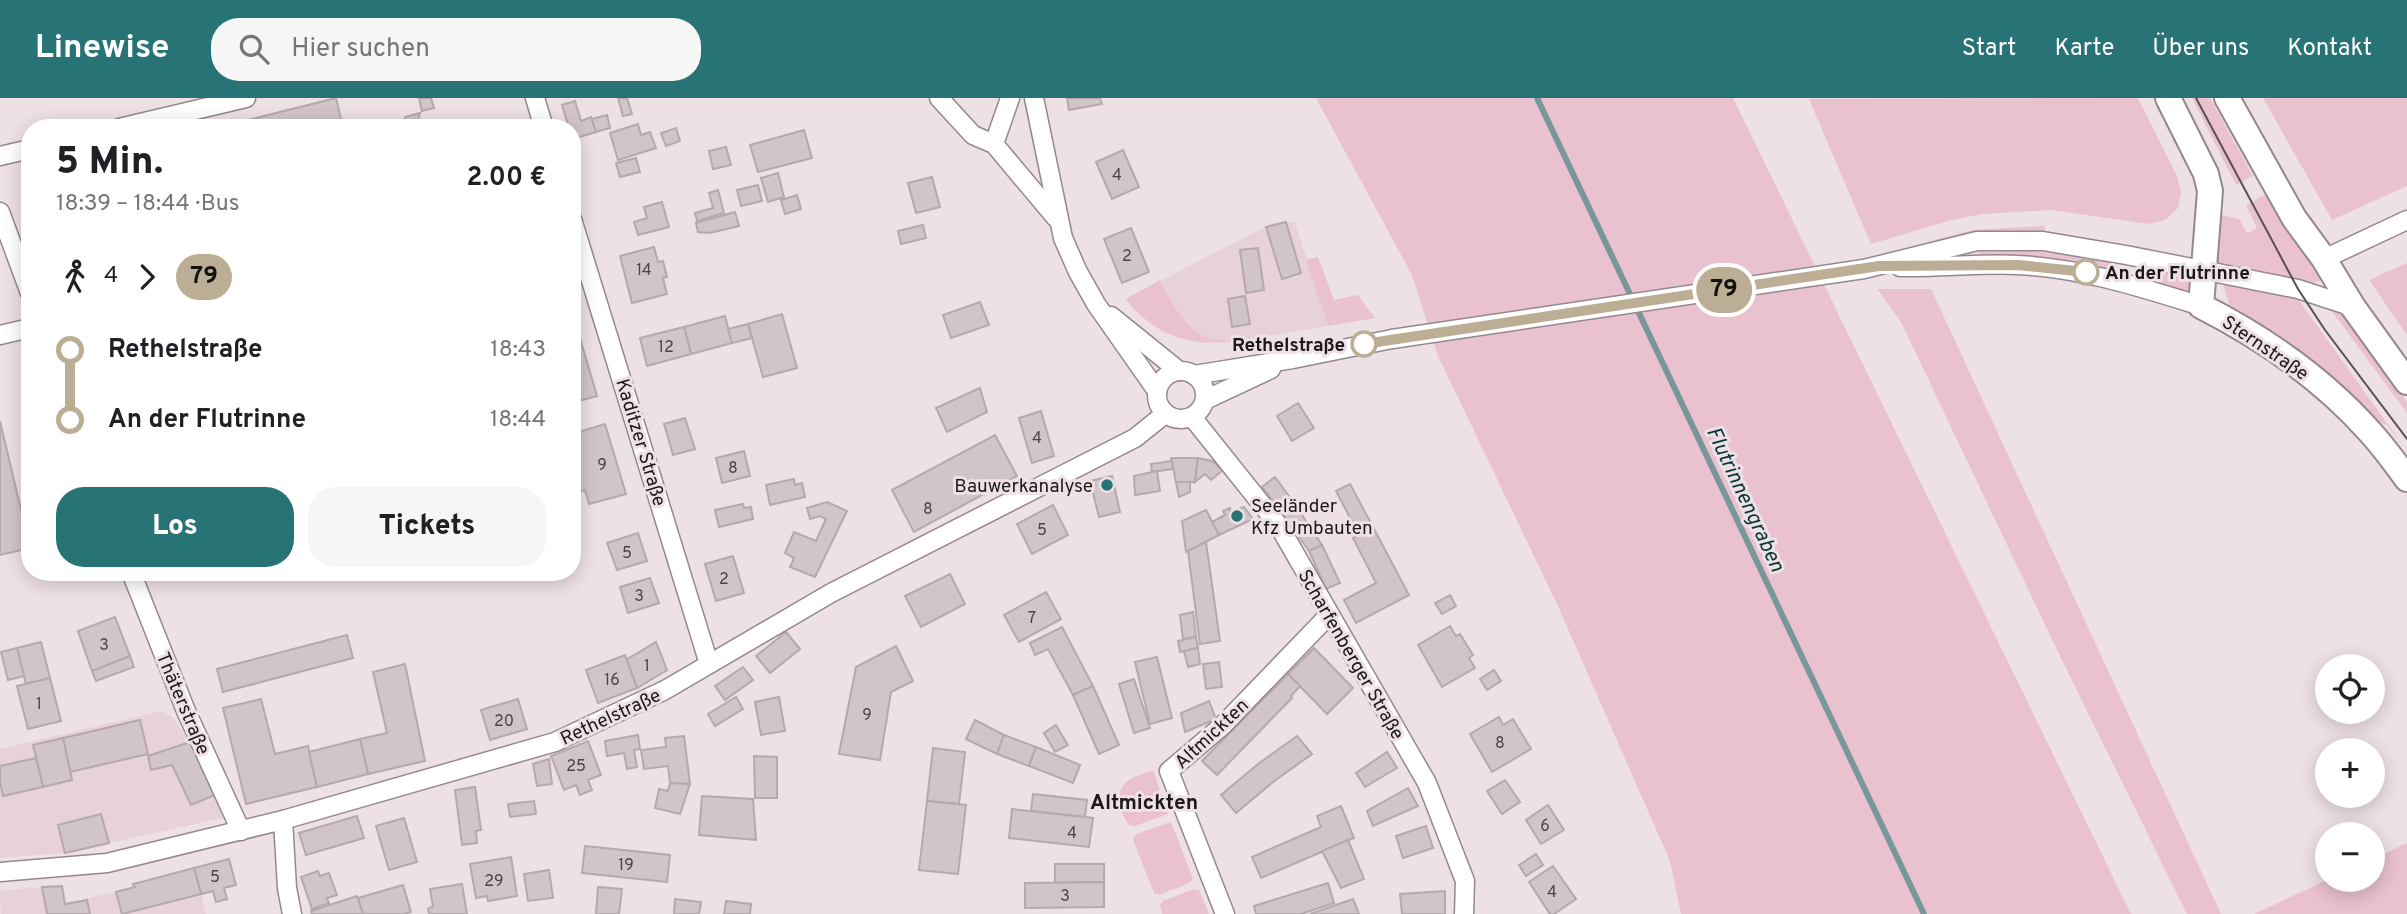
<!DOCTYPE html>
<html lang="de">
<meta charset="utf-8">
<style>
:root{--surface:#fff;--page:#f6f6f6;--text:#202124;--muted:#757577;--accent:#287375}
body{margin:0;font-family:Overpass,sans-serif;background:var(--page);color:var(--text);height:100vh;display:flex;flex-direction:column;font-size:26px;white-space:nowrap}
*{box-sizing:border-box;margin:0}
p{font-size:23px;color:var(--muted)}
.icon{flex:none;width:38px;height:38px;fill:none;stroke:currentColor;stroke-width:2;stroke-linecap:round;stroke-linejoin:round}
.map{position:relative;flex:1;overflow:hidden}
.panel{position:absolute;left:21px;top:21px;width:560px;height:462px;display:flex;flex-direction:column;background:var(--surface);border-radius:28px;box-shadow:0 4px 18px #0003}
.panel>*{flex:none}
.badge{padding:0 14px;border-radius:23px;font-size:24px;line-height:46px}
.buttons{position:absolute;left:2315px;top:556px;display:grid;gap:14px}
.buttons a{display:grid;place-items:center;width:70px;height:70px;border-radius:50%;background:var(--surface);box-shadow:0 4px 18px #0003;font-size:35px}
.map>.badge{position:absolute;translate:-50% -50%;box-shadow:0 0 0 4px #fff}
.legs{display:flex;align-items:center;gap:10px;height:77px;padding:0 35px;font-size:23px}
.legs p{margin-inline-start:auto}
.summary{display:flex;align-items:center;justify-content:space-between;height:119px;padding:0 35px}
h1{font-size:38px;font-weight:800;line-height:52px}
.action{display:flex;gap:14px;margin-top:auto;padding:14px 35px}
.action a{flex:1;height:80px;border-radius:28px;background:var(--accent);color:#fff;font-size:28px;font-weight:800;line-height:80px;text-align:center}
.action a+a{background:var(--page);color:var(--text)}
ul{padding:0 35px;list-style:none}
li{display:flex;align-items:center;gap:24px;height:70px;font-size:26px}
li i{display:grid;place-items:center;width:10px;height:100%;margin:0 9px;background:currentColor}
li i::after{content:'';width:18px;height:18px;margin:-9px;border:5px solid;border-radius:50%;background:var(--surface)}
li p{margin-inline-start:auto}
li:first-child i{background:linear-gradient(#0000 50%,currentColor 0)}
li:last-child i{background:linear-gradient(currentColor 50%,#0000 0)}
header{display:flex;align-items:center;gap:42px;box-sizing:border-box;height:98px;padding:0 35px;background:var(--accent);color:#fff}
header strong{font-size:33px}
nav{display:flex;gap:38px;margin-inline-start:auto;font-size:24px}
.search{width:490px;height:63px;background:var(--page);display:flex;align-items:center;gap:18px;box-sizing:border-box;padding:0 24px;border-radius:28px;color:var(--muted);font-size:26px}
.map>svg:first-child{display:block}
.built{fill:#e7d2d9}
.green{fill:#e9c1cf}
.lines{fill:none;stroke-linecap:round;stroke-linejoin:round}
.stream{stroke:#779799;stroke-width:6}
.building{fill:#d2c5ca;stroke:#b5a9ad;stroke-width:2}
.street-casing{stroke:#94888c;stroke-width:21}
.secondary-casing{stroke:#94888c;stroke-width:28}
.street{stroke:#fff;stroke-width:18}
.secondary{stroke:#fff;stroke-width:24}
.tram{stroke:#585153;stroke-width:2}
.line-1-casing{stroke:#fff;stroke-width:16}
.line-1{stroke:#bcae94;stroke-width:10}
.stop-1-dot{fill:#fff;stroke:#bcae94;stroke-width:3.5}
.poi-dot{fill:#287375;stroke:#eee1e5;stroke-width:2.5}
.labels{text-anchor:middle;stroke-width:6;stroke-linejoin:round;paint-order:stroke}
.number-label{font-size:16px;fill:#4a4346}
.stop-label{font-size:19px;font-weight:bold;fill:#1d181a;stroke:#eee1e5;text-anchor:start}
.street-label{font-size:19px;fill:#1d181a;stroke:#eee1e5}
.poi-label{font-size:19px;fill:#1d181a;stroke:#eee1e5;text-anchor:end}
.water-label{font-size:21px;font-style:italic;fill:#063638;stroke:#eee1e5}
.neighbourhood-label{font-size:21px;font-weight:bold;fill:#1d181a;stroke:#eee1e5}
</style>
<header>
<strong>Linewise</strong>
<div class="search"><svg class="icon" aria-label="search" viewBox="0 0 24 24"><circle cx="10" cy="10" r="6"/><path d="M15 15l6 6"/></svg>Hier suchen</div>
<nav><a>Start</a><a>Karte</a><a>Über uns</a><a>Kontakt</a></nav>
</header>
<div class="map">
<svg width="2407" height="816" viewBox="0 0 2407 816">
<rect width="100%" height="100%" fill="#eee1e5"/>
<g class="built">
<polygon points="1295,124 1328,228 1226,245 1200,245 1173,237 1135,213 1126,201 1272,125"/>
<polygon points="162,613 172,619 190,644 226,719 65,755 0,760 0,651"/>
<polygon points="194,770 206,816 1,816 0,793 42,789 65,806 134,789 133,786"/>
</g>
<g class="green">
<polygon points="1316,0 1733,0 2131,816 1681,816 1670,763 1557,506 1438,258 1412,177"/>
<polygon points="2138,0 2177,78 2181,95 2178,110 2165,122 2149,126 2052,112 1982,116 1948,123 1871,146 1809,1"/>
<polygon points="2192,0 2210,0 2253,78 2236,87"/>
<polygon points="2263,0 2407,0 2407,88 2332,122"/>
<polygon points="2272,93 2323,182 2313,185 2216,165 2222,117 2239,121 2247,135 2257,130 2246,107"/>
<polygon points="2045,128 2044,137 1936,147 1935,142 1972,132"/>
<polygon points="2036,153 2117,164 2116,171 2055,162 1980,158 1979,154"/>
<polygon points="1318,159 1334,202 1358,197 1375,220 1328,228 1306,162"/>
<polygon points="2407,165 2407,237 2369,182"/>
<polygon points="2138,169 2196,181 2198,197 2136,176"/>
<path d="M1160 182C1170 204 1191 241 1218 242 1237 243 1259 238 1278 235 1218 246 1170 257 1126 201Z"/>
<polygon points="2223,186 2298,201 2407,353 2386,326 2377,325 2322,271 2279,239 2229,206"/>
<polygon points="1877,191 1931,191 2221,816 2187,816 2058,554 1901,224"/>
<path d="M2328 208C2363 227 2384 271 2407 304V315Z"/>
<path d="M1153 672 1168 716 1135 728 1129 727C1124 721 1121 714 1120 705 1117 682 1134 679 1153 672Z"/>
<polygon points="1171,724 1193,781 1189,785 1159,797 1154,795 1133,742 1136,736"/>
<polygon points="2407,745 2407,816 2254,816 2327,782 2373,782 2373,761"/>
<polygon points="1194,791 1199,792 1209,816 1162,816 1160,807 1163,803"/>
</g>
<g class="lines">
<polyline class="stream" points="1537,0 1924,816"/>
</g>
<g class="building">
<polygon points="336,0 343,30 218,30 256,20"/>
<polygon points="419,0 431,0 434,10 422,13"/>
<polygon points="618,0 627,0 632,16 623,18"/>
<polygon points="1067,0 1100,0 1102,6 1069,12"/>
<polygon points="575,3 581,23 591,19 596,34 573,41 572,30 569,30 562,7"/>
<polygon points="420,15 416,30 404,30 405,19"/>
<polygon points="607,17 610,30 596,34 592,21"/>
<polygon points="638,26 641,37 650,34 656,50 618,62 610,35"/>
<polygon points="676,30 680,43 666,48 661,35"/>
<polygon points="804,32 812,60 758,74 750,47"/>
<polygon points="726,49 731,67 713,71 709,53"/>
<polygon points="1123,52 1139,89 1112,101 1096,64"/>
<polygon points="636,60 640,74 620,79 616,65"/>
<polygon points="778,75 784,99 768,104 761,80"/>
<polygon points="932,79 940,109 916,115 908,85"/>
<polygon points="758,87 762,103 741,108 737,92"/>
<polygon points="718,92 724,115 697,123 695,115 713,110 709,95"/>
<polygon points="797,97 801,111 785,116 781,102"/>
<polygon points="662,104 669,129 638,137 634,124 647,120 644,109"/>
<polygon points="735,114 739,128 710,135 698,134 696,125"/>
<polygon points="1286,124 1301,175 1282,181 1266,129"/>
<polygon points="923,127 926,140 901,146 898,133"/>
<polygon points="1131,130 1149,174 1122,185 1104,141"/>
<polygon points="654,149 658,164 663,163 667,179 663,180 667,196 632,205 620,158"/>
<polygon points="1258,150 1264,192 1246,195 1240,152"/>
<polygon points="1245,198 1250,226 1232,229 1228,201"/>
<polygon points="980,204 989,227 951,240 943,217"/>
<polygon points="782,216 797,270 763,279 748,226"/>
<polygon points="725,218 732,245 691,256 684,229"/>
<polygon points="748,226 752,240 732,245 728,231"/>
<polygon points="684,229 691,256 647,268 640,240"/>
<polygon points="577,230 597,298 572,305 572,231"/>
<polygon points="980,290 987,314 947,334 936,310"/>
<polygon points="1298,305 1314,330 1292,343 1277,318"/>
<polygon points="1041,313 1054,358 1032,365 1019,320"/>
<polygon points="685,320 695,351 673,357 664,326"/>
<polygon points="0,323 30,450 0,457"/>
<polygon points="605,326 626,396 589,406 585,392 572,396 572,336"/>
<polygon points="995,337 1017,378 914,434 892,392"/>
<polygon points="744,353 750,378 722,385 716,360"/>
<polygon points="1171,360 1198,360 1195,384 1176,384"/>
<polygon points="1198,360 1212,363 1223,372 1211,382 1205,376 1195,384"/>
<polygon points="1172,363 1173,371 1152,374 1151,366"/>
<polygon points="1157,373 1160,393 1135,397 1134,378"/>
<polygon points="1112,378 1120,414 1099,419 1090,383"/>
<polygon points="1275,379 1294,405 1282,415 1262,389"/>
<polygon points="794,381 795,387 802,385 805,399 770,407 766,387"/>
<polygon points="1176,384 1190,384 1190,394 1179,399"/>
<polygon points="1350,386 1373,429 1359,437 1336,393"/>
<polygon points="827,404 847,413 815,479 790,469 794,460 785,455 794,434 816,443 826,421 820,418 810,421 807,410"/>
<polygon points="1294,405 1322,447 1309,453 1282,415"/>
<polygon points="743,406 744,410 751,409 753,421 719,429 715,412"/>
<polygon points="1053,407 1068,437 1032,456 1017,426"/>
<polygon points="1244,409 1253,421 1219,437 1212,424 1225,417 1223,413 1230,410 1231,414"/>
<polygon points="1206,412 1219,437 1186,454 1182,423"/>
<polygon points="1373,429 1409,497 1356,525 1344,502 1376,485 1353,440"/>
<polygon points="638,435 647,463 617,472 607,445"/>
<polygon points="1206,444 1220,543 1200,546 1188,453"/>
<polygon points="1322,447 1340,485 1326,491 1309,453"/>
<polygon points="733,458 744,495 716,503 705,466"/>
<polygon points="950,476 965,506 921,529 905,498"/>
<polygon points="650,480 659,505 628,515 620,489"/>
<polygon points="1046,494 1061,521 1019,544 1004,517"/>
<polygon points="1450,497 1456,508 1442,516 1435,505"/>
<polygon points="1193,514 1196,539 1183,541 1180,517"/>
<polygon points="115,519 130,558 92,573 78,533"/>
<polygon points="1450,528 1456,538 1460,536 1473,557 1469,560 1475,570 1442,589 1418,547"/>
<polygon points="1062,529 1093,588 1073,597 1048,551 1035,557 1030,545"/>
<polygon points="786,534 800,551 770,575 756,558"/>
<polygon points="347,537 353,560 223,594 217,571"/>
<polygon points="1196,539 1198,550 1180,554 1178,543"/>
<polygon points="41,544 50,580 26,586 17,550"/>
<polygon points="656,544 667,572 637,590 626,562"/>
<polygon points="896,548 913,583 891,594 880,662 839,656 856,569"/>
<polygon points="17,550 24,578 8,582 1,554"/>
<polygon points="1198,550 1200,566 1188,569 1184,553"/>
<polygon points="1314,550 1353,590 1327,616 1288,576"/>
<polygon points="625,557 637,590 598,605 586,572"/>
<polygon points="130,558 134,569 96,583 92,573"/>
<polygon points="1157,559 1172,620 1150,626 1135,564"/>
<polygon points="1219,564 1222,589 1206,591 1203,566"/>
<polygon points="405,566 425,663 368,676 360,641 387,635 373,574"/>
<polygon points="743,569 753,582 725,602 715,588"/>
<polygon points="1494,572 1501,583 1487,592 1480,581"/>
<polygon points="1288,576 1300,588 1291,598 1292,600 1217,677 1202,663"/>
<polygon points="50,580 61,623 28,631 17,588"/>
<polygon points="1134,581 1150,630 1134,635 1119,586"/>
<polygon points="1093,588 1119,647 1099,656 1073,597"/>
<polygon points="736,599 743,611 715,628 708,616"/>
<polygon points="779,599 785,633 761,637 755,604"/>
<polygon points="261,601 275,656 308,648 317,689 246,706 223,610"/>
<polygon points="518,601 527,631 490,642 481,612"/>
<polygon points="1209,603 1216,621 1185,634 1181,615"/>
<polygon points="1499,619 1503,627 1513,621 1531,651 1492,674 1470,636"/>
<polygon points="140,622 148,656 70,674 63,640"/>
<polygon points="975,622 1004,637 997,656 966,641"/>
<polygon points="1056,627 1068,647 1055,654 1044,635"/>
<polygon points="638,637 640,651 634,652 637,669 627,671 624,655 607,658 605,643"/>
<polygon points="1004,637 1036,649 1029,668 997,656"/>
<polygon points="684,638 690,686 670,685 668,668 644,671 641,652 666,649 665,640"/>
<polygon points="1297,638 1312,656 1273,684 1236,715 1221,697 1258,666"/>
<polygon points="63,640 72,682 43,689 33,647"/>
<polygon points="360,641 368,676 317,689 309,654"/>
<polygon points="588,643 601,677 588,682 592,692 580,697 576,687 564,692 551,658"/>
<polygon points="190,644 215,697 191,707 172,667 151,672 148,658"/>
<polygon points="1036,649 1080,667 1073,685 1029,668"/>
<polygon points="933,650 965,654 959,706 927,703"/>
<polygon points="1387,654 1397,670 1365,689 1356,675"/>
<polygon points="754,658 777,659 777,700 755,700"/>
<polygon points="36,660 43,689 3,698 0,684 0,668"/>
<polygon points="549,661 552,686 537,688 533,666"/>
<polygon points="1505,682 1520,704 1502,716 1487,693"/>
<polygon points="670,685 690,686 680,716 655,710 659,691 668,693"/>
<polygon points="475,689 481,732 476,733 477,745 462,747 455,692"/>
<polygon points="1408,690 1418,708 1373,728 1367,713"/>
<polygon points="1033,696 1087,702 1085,719 1031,713"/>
<polygon points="702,698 753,701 756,742 699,737"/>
<polygon points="534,703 536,716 510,719 508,706"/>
<polygon points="927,703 966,707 958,776 919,772"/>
<polygon points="1548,707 1564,732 1541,746 1526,722"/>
<polygon points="1341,708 1354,740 1261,780 1252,759 1321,729 1317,718"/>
<polygon points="1012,711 1093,720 1089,749 1009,740"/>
<polygon points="101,716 109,745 65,755 58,727"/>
<polygon points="357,718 364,740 306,757 299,735"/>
<polygon points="404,720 417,764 389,772 376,728"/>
<polygon points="1426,728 1433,750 1403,760 1396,738"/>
<polygon points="1348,742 1364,781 1341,790 1322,753"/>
<polygon points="585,748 670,757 667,784 582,775"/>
<polygon points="1536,756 1543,767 1526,778 1519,767"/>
<polygon points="511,759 517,798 488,803 487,798 476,800 470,766"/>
<polygon points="229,761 236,787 224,790 227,801 216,804 213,793 201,796 194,770"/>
<polygon points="1055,766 1104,766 1104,784 1055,785"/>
<polygon points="1553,768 1576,801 1554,816 1550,816 1529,784"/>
<polygon points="194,770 201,796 122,816 116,794 135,789 133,786"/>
<polygon points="549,772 553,800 528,803 524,776"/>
<polygon points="318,773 320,778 329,775 337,797 327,800 329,805 312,811 301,779"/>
<polygon points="1104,784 1104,809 1025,810 1025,785"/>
<polygon points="1328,785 1334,805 1301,816 1256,816 1254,808"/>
<polygon points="462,786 467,816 429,816 428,811 433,808 430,791"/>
<polygon points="403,787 411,814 403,816 363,816 358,800"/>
<polygon points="62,788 65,806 87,802 90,816 47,816 42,789"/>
<polygon points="598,789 622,791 619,816 596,816"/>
<polygon points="1445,793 1445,816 1402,816 1400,796"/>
<polygon points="357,798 363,816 312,816 311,813"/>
<polygon points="675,801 701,804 699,816 674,816"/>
<polygon points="1353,801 1359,816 1310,816"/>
<polygon points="726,803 751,806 750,816 724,816"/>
</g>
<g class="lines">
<defs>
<g id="street">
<polyline points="535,0 544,30"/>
<polyline points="939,0 973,37 994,46 1056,120"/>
<polyline points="1034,0 1063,140 1078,174 1096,206 1157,293"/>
<polyline points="119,30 246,0"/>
<polyline points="994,46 1010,0"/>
<polyline points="0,58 30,51"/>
<polyline points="0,114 30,195"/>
<polyline points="572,121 709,566"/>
<polyline points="2324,161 2407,122"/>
<path d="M1900 169C1939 170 1979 165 2018 167 2082 170 2140 189 2201 208"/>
<polyline points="1111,218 1179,273"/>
<polyline points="0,237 30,230"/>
<circle cx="1181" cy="297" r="24"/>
<polyline points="1194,277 1293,261 1392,241 1864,171 1977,143 2043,143 2126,157 2298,191 2353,209"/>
<polyline points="1205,302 1271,271"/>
<polyline points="1192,319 1279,428 1427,685 1465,783 1464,816"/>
<polyline points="131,474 186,613 241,733"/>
<polyline points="283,722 287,790 292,816"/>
<polyline points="0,774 107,765 283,722 555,644 665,592 831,495 1135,340 1165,316"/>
<polyline points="1225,816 1169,673 1222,628 1329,517"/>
</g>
<g id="secondary">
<path d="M2168 0 2206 76 2210 93 2201 208C2264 240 2323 281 2370 334 2384 349 2395 365 2407 381"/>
<polyline points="2227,0 2294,120 2324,161 2353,209 2407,284"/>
</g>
</defs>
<use href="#street" class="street-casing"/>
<use href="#secondary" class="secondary-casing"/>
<use href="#street" class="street"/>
<use href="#secondary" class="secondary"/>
<polyline class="tram" points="2196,0 2298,191 2325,232 2407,341"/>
</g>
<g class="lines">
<defs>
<polyline id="line-1" points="1364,246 1879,168 2018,167 2086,174"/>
</defs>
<use href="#line-1" class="line-1-casing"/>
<use href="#line-1" class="line-1"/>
</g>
<g class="stop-1-dot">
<circle cx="2086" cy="174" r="12"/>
<circle cx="1364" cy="246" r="12"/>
</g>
<g class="poi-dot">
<circle cx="1107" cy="387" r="7"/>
<circle cx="1237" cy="418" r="7"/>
</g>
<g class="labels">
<g class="number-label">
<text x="1117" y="82">4</text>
<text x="1127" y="163">2</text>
<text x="644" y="177">14</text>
<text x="666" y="254">12</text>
<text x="1037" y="345">4</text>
<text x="602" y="372">9</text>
<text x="733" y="375">8</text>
<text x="928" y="416">8</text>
<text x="1042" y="437">5</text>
<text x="627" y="460">5</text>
<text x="724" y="486">2</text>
<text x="639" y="503">3</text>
<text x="1032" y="525">7</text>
<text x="104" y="552">3</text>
<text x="647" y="573">1</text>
<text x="612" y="587">16</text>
<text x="39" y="611">1</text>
<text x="867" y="622">9</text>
<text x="504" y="628">20</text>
<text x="1500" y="650">8</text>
<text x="576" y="673">25</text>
<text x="1545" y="733">6</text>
<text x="1072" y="740">4</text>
<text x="626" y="772">19</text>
<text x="215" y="784">5</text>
<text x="494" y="788">29</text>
<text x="1552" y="799">4</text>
<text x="1065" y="803">3</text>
</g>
<g class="stop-label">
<text x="2105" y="181">An der Flutrinne</text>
<text x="1345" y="253" text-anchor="end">Rethelstraße</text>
</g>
<g class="street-label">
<text transform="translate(2266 249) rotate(34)" y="7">Sternstraße</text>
<text transform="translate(642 344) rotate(73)" y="7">Kaditzer Straße</text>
<text transform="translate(1352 556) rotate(60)" y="7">Scharfenberger Straße</text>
<text transform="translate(184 605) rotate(67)" y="7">Thäterstraße</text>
<text transform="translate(610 618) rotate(-25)" y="7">Rethelstraße</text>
<text transform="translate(1211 635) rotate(-43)" y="7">Altmickten</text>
</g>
<g class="poi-label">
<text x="1093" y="394">Bauwerkanalyse</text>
<text x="1251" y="414" text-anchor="start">Seeländer<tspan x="1251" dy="22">Kfz Umbauten</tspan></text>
</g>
<g class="water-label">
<text transform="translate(1746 401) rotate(65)" y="7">Flutrinnengraben</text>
</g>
<g class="neighbourhood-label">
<text x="1144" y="711">Altmickten</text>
</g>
</g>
</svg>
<div class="buttons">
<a><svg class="icon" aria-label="locate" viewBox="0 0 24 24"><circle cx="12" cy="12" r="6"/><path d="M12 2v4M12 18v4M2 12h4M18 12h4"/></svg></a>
<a>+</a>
<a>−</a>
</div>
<b class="badge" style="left:1724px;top:192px;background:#bcae94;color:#111">79</b>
<section class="panel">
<div class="summary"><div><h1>5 Min.</h1><p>18:39 – 18:44 · Bus</p></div><b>2.00 €</b></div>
<div class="legs"><svg class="icon" aria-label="walk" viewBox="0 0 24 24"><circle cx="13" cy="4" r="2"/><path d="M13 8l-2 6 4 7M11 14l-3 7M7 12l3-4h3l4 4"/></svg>4<svg class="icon" aria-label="forward" viewBox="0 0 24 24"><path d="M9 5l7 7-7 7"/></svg><b class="badge" style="background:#bcae94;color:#111">79</b></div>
<ul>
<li><i style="color:#bcae94"></i><b>Rethelstraße</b><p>18:43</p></li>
<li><i style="color:#bcae94"></i><b>An der Flutrinne</b><p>18:44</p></li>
</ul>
<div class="action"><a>Los</a><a>Tickets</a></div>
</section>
</div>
